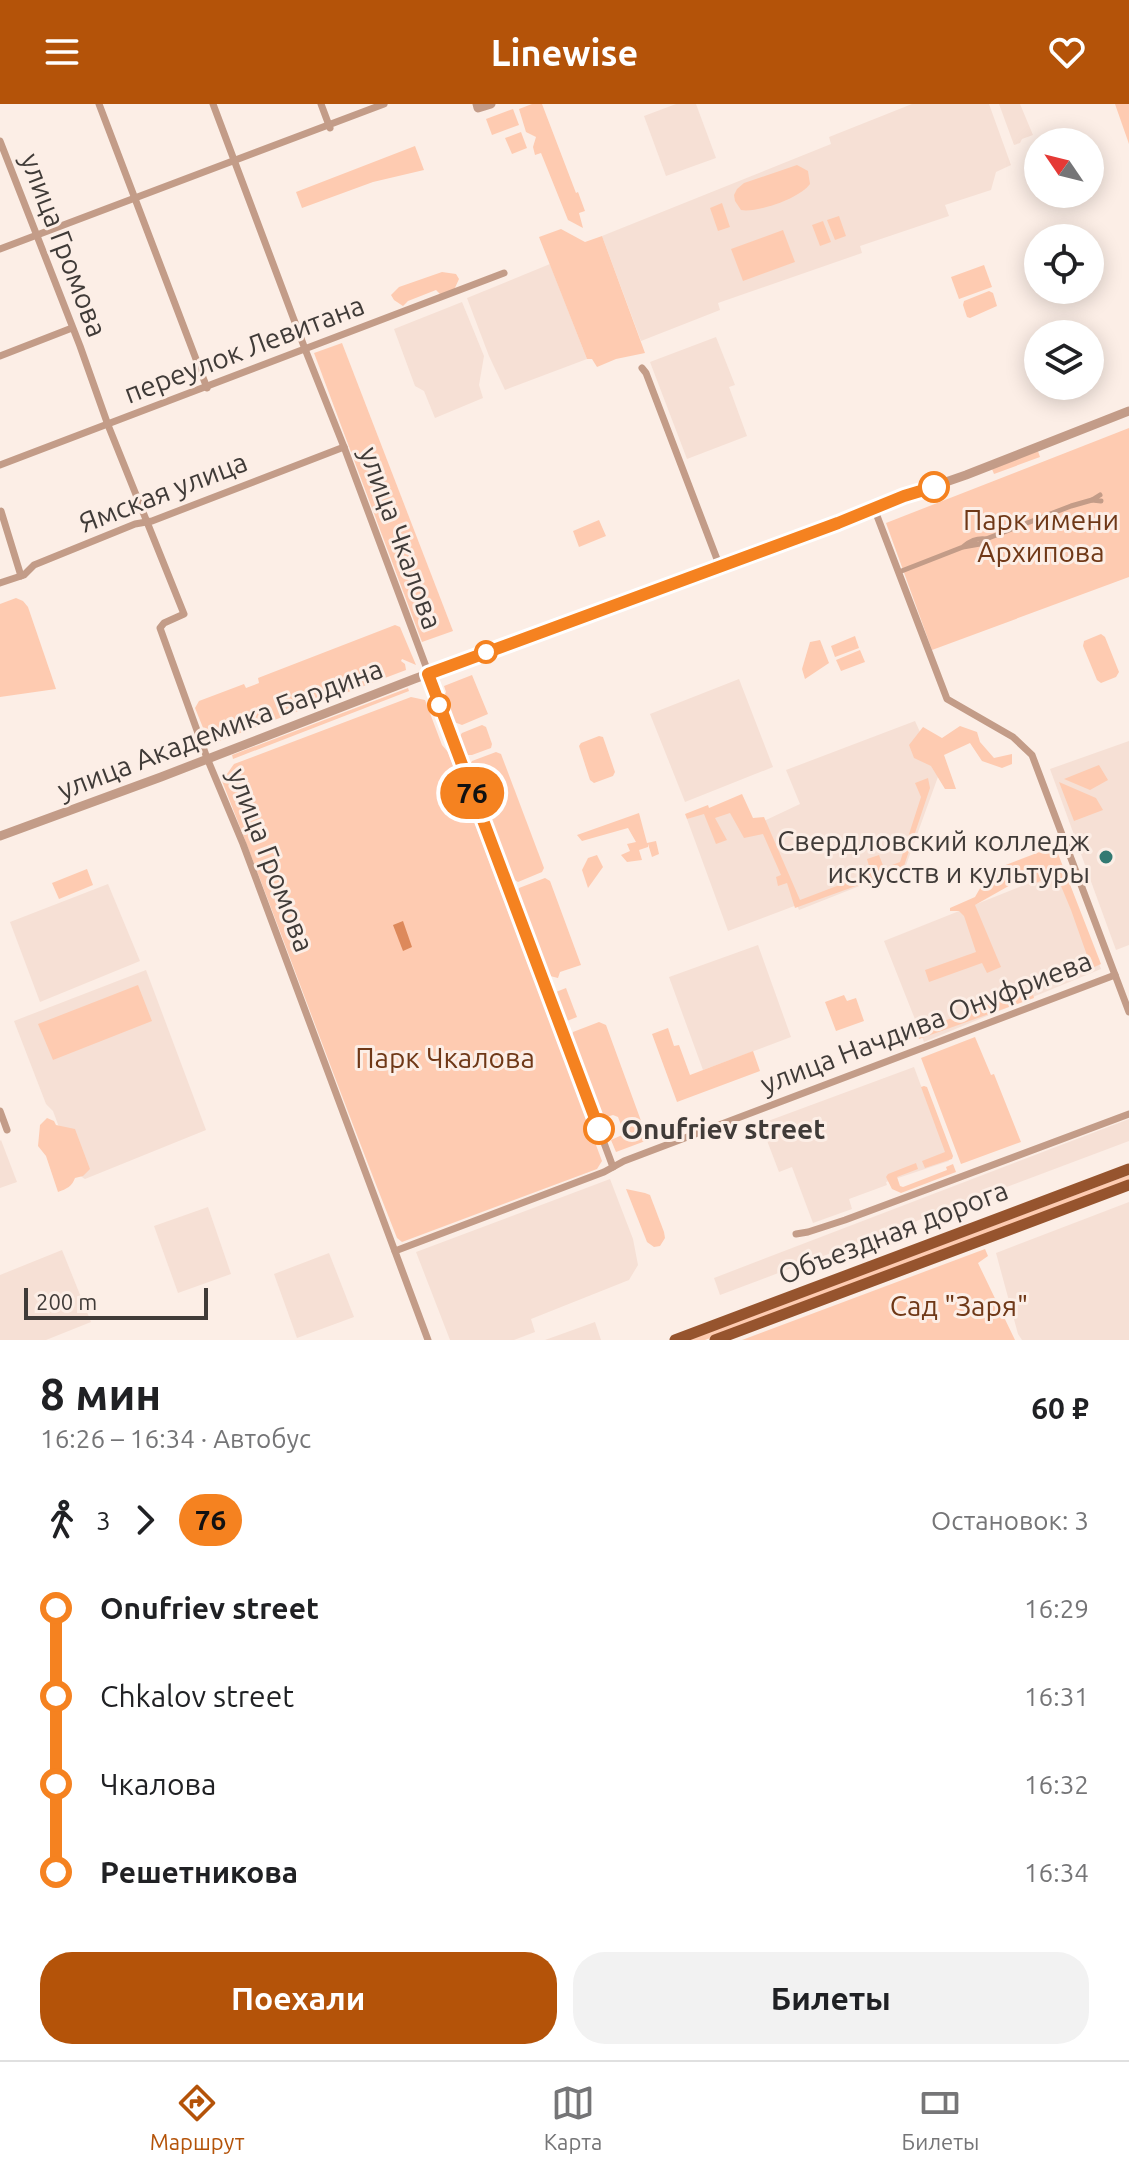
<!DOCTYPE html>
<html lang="ru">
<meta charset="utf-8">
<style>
:root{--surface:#fff;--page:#f2f2f2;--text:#202124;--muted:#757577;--line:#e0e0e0;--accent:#b45309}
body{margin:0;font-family:Ubuntu,sans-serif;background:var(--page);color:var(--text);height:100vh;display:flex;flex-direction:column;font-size:30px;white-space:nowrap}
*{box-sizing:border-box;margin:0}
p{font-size:26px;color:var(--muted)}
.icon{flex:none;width:44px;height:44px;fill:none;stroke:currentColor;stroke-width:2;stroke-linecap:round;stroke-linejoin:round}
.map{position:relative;height:1236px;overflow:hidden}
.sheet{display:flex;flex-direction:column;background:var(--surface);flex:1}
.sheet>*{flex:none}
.badge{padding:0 16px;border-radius:26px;font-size:28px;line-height:52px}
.needle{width:52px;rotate:305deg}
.fabs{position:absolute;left:1024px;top:24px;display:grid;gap:16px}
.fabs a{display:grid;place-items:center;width:80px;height:80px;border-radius:50%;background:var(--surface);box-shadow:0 4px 20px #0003;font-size:40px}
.scale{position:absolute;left:24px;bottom:20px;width:184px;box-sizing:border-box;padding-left:8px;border:4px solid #403b38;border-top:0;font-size:22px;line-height:28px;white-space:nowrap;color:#403b38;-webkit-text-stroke:6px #fceee6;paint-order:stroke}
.map>.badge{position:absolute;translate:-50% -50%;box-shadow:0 0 0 4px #fff}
.legs{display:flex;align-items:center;gap:12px;height:88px;padding:0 40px;font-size:26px}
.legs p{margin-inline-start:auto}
.head{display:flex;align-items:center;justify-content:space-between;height:136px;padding:0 40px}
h1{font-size:44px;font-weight:700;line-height:60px}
.cta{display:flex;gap:16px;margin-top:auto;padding:16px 40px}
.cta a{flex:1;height:92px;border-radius:32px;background:var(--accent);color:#fff;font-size:32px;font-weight:700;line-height:92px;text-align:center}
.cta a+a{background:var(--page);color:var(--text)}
ul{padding:0 40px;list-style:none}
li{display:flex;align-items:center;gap:28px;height:88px;font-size:30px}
li i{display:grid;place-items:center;width:12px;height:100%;margin:0 10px;background:currentColor}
li i::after{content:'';width:20px;height:20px;margin:-10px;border:6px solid;border-radius:50%;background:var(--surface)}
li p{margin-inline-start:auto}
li:first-child i{background:linear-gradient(#0000 50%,currentColor 0)}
li:last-child i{background:linear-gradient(currentColor 50%,#0000 0)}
header{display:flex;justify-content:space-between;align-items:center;height:104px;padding:0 40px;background:var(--accent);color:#fff;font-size:36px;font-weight:700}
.tab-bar{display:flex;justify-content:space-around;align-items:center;height:112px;border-top:2px solid var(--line);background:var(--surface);font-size:22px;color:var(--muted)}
.tab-bar a{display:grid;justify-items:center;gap:4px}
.tab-bar .active{color:var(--accent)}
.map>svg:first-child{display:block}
.built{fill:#f6e0d5}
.green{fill:#fecbb1}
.water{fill:#dd895b}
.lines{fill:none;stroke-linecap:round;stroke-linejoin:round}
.pedestrian{stroke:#c39c88;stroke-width:5}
.minor{stroke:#c39c88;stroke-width:7}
.tertiary{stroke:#c39c88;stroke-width:9}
.primary{stroke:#96542e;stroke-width:11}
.line-1-casing{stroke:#fff;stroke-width:18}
.line-1{stroke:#f58220;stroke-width:12}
.stop-1-dot{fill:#fff;stroke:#f58220;stroke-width:4}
.poi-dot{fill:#337a72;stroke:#fceee6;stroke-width:3}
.labels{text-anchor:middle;stroke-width:6;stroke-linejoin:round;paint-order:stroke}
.street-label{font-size:28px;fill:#403b38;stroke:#fceee6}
.park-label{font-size:28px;fill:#6f3817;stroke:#fceee6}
.poi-label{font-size:28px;fill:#403b38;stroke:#fceee6;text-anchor:end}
.stop-label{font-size:28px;font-weight:bold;fill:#403b38;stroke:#fceee6;text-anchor:start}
</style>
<header><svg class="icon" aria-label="menu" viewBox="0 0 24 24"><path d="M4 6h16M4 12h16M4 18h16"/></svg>Linewise<svg class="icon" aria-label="heart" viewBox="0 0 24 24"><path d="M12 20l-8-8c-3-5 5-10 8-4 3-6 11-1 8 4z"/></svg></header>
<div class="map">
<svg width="1129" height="1236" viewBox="0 0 1129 1236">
<rect width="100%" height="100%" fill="#fceee6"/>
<g class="built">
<polygon points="676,0 696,0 716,54 666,72 644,12"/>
<polygon points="912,0 989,0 1011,61 996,68 991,86 945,101 949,112 860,142 862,149 718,199 720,206 641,237 602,132 831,40 829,33"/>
<polygon points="999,0 1020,0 1033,31 1022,35 1020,39 1014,41"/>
<polygon points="550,160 587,255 505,286 489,252 467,194"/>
<polygon points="462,198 484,252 479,281 483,294 435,314 424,287 415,282 394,225"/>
<polygon points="716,233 735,281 729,283 747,332 687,355 650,258"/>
<polygon points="739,575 773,663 685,698 650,610"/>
<polygon points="915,617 939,670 905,764 799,806 797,801 728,827 687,715 733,698 743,724 766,716 800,700 786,666"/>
<polygon points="1129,637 1129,841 1116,846 1050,665"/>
<polygon points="1064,765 1101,865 924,938 884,837"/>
<polygon points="108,780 140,857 40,898 10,818"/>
<polygon points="758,841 791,933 703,966 669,873"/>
<polygon points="146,866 206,1026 85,1075 76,1069 53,1007 46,1000 14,917"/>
<polygon points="914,963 949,1057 886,1078 887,1081 849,1095 852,1105 813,1119 792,1063 779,1068 763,1026 770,1022 768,1017"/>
<polygon points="1129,1015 1129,1037 720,1191 714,1174"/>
<polygon points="1,1036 17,1078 0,1084 0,1037"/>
<polygon points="610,1075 633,1135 638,1161 629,1176 531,1215 535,1228 514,1236 450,1236 416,1148"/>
<polygon points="1129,1098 1129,1236 1022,1236 1018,1230 996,1149"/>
<polygon points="208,1103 231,1170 178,1189 154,1122"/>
<polygon points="62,1146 91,1218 46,1236 0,1236 0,1171"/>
<polygon points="329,1149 354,1213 297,1234 274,1170"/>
<polygon points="595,1218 601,1236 545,1236"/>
</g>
<g class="green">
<polygon points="532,0 542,0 576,89 578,88 585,107 579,109 583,124 568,116 541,49 535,51 533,43 536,33 526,28 519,5"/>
<polygon points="1115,0 1129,0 1129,40"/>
<polygon points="513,5 519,21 492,31 486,15"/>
<polygon points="521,28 527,44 512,50 505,34"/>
<polygon points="415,42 424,66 373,78 302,104 296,88"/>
<path d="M797 61 808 67 810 80C800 94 758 109 741 106L735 97 734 91 737 85 744 79Z"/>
<polygon points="722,99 730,123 718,127 710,104"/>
<polygon points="839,112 846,132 835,136 827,116"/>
<polygon points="823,117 831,138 820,142 812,121"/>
<polygon points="561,125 585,138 602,132 645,249 616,255 597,263 592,255 587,255 539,133"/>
<polygon points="783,126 795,158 743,177 731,145"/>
<polygon points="984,161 992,183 959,195 951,173"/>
<polygon points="442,168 456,170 459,175 454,186 441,191 436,186 408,197 403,202 394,196 391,191 399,183"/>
<polygon points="989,187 993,189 997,202 970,214 967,213 963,201 964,197"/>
<polygon points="342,239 453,527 422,538 314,249"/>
<polygon points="1129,324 1129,473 932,546 886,419"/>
<polygon points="1038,347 1040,353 994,370 992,365"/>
<polygon points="599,416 606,432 579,443 573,427"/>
<polygon points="16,494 23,497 28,503 56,585 0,593 0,500"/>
<polygon points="395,521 400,523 416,561 402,555 401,557 405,560 406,566 211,640 208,636 195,604 199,597 244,580 246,584 259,579 258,574"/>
<polygon points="1101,530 1105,533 1119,568 1116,573 1101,579 1097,576 1083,542 1084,537"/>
<polygon points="855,532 859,544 835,553 831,542"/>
<polygon points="820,536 829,559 805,575 802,565 810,538"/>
<polygon points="860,546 865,558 841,567 836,556"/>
<polygon points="472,571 488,610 462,621 454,618 444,592 446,588 444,582"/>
<polygon points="408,584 409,587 233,655 232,651"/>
<path d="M411 593 425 596 442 641 448 648 602 1057 597 1065 402 1138 397 1134C337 983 282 829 222 677L234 660Z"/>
<polygon points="482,621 486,623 492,640 491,644 472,651 465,651 459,633 462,629"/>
<polygon points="960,622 977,628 980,638 994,654 1012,650 1012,660 1002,664 982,657 970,639 944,651 956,685 945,685 931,662 914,654 909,641 923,623 942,634"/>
<polygon points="599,632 603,633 615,668 613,672 594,679 590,676 579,642 581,639"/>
<polygon points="496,648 501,650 544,764 542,768 518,778 513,775 470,661 472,657"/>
<polygon points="1099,661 1108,676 1090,686 1064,675"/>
<polygon points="928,674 930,684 903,765 795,804 787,779 778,782 776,773 781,771 763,730 744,734 730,709 715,714 727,736 716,740 704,710 687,715 685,710 708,701 709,704 742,690 753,714 764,713 800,796 871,769 867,755 879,751 884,764 900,758 921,693 915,679"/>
<polygon points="1059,678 1096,694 1103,706 1074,717"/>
<polygon points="639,709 647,739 656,737 659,750 652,753 648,740 648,743 639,746 642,756 627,758 621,751 630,747 627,740 636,738 628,724 582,737 577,731"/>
<polygon points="1055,742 1101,860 1059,879 1056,871 1089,857 1071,806 1056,770 1029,782 1028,773 1020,774 1013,767 1010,768 1014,779 975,801 1001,863 987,869 982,859 929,878 925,866 976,848 964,812 959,807 950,807 950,804 975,793 990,767"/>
<polygon points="597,751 603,763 588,784 582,766 588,754"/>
<polygon points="87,765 93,781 59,795 52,779"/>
<polygon points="545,774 550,777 581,861 560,868 558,874 550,872 517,788 519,784"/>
<polygon points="138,881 152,917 53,956 38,920"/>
<polygon points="566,884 577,913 567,917 556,888"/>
<polygon points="1031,884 1034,894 919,935 915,924 919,917 923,925"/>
<polygon points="844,891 847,897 856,894 864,917 836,927 825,898"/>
<polygon points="599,918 606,921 648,1036 616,1048 611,1036 622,1031 623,1026 618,1013 613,1011 603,1014 571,934 573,928"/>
<polygon points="668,924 674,942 679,941 690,971 753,947 760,967 677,998 652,930"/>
<polygon points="975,933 991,971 994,970 1021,1038 961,1060 921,954"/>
<polygon points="924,982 927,983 953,1052 952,1055 925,1064 922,1057 945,1048 921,983"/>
<path d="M47 1014 54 1017 56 1021 75 1025 90 1065 83 1072 75 1074C72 1082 67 1085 58 1088L46 1052 38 1042 40 1021Z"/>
<polygon points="916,1059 918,1065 897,1073 900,1082 903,1083 947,1066 946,1063 953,1060 956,1068 901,1089 892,1085 886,1073 888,1070"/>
<polygon points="1129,1071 1129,1077 705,1236 687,1236"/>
<polygon points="626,1085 645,1089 650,1091 664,1128 665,1134 660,1142 654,1143 647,1138"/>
<polygon points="985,1145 988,1152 978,1159 1015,1236 742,1236"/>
</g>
<polygon class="water" points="403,817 412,843 403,847 393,821"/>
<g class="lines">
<g class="pedestrian">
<polyline points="1100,391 1092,396 1101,397"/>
<polyline points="986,435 1071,402 1092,396"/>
<path d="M899 468 963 443 980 440 986 435C976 434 970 437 963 443"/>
</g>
<g class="minor">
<polyline points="99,0 207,284"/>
<polyline points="213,0 305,245 344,343 613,1063"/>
<polyline points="321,0 330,24"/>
<polyline points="0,37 80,242 108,321 184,510 164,519 160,524 207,654 243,740 428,1236"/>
<polyline points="0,145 384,0"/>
<polyline points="0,252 72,224"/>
<polyline points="642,264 646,269 720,463"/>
<polyline points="0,361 504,169"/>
<polyline points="874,404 947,595 1013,633 1032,651 1129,908"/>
<polyline points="1,407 21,472"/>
<polyline points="0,479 24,471 34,461 135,420 152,417 344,343"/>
<polyline points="0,1007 7,1026"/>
<polyline points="796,1130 808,1128 845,1116 1129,1010"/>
<polyline points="395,1147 604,1068 624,1057 1115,871"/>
</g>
<g class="tertiary">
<polyline points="477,0 478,4 491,0"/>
<polyline points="0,732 161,673 414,575 838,419 894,396 966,371 1129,307"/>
</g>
<g class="primary">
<polyline points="675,1236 1129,1065"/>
<polyline points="715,1236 1129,1081"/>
</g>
</g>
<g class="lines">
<defs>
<polyline id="line-1" points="599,1025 428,570 838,419 904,392 934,383"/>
</defs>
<use href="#line-1" class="line-1-casing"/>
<use href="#line-1" class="line-1"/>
</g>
<g class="stop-1-dot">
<circle cx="934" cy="383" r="14"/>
<circle cx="486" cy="548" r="10"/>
<circle cx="439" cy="601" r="10"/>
<circle cx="599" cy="1025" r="14"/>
</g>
<circle class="poi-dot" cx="1106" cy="753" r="8"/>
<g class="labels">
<g class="street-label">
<text transform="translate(64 141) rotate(69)" y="10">улица Громова</text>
<text transform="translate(244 245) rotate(-21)" y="10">переулок Левитана</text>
<text transform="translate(163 388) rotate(-21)" y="10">Ямская улица</text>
<text transform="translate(401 434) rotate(70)" y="10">улица Чкалова</text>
<text transform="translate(220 625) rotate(-21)" y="10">улица Академика Бардина</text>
<text transform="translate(271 756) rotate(69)" y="10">улица Громова</text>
<text transform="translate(926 918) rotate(-21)" y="10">улица Начдива Онуфриева</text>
<text transform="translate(893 1128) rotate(-21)" y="10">Объездная дорога</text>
</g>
<g class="park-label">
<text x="1041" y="426">Парк имени<tspan x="1041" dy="32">Архипова</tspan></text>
<text x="445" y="964">Парк Чкалова</text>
<text x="959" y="1212">Сад "Заря"</text>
</g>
<g class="poi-label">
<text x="1090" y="747">Свердловский колледж<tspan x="1090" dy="32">искусств и культуры</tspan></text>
</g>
<g class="stop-label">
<text x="621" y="1035">Onufriev street</text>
</g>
</g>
</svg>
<div class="fabs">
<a><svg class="needle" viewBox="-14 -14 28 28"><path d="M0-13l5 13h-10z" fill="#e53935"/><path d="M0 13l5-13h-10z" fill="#757577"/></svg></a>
<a><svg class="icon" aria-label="locate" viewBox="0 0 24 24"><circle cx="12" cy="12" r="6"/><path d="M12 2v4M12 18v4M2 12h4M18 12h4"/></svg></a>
<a><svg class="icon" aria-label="layers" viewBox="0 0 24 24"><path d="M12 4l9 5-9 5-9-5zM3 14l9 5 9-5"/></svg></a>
</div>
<div class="scale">200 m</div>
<b class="badge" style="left:472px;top:689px;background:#f58220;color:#111">76</b>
</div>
<section class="sheet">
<div class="head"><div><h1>8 мин</h1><p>16:26 – 16:34 · Автобус</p></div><b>60 ₽</b></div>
<div class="legs"><svg class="icon" aria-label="walk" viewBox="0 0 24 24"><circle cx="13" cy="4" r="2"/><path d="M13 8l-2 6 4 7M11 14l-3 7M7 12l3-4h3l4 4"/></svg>3<svg class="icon" aria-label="forward" viewBox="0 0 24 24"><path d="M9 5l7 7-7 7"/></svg><b class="badge" style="background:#f58220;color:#111">76</b><p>Остановок: 3</p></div>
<ul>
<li><i style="color:#f58220"></i><b>Onufriev street</b><p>16:29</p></li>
<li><i style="color:#f58220"></i><span>Chkalov street</span><p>16:31</p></li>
<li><i style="color:#f58220"></i><span>Чкалова</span><p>16:32</p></li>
<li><i style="color:#f58220"></i><b>Решетникова</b><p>16:34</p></li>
</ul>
<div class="cta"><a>Поехали</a><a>Билеты</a></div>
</section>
<nav class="tab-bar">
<a class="active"><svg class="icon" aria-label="directions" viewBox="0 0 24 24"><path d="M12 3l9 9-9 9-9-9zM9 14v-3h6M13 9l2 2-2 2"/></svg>Маршрут</a>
<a><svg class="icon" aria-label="map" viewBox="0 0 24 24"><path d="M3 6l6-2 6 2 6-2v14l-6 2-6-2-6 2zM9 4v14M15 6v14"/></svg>Карта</a>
<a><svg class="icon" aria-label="tickets" viewBox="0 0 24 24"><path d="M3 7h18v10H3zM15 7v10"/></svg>Билеты</a>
</nav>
